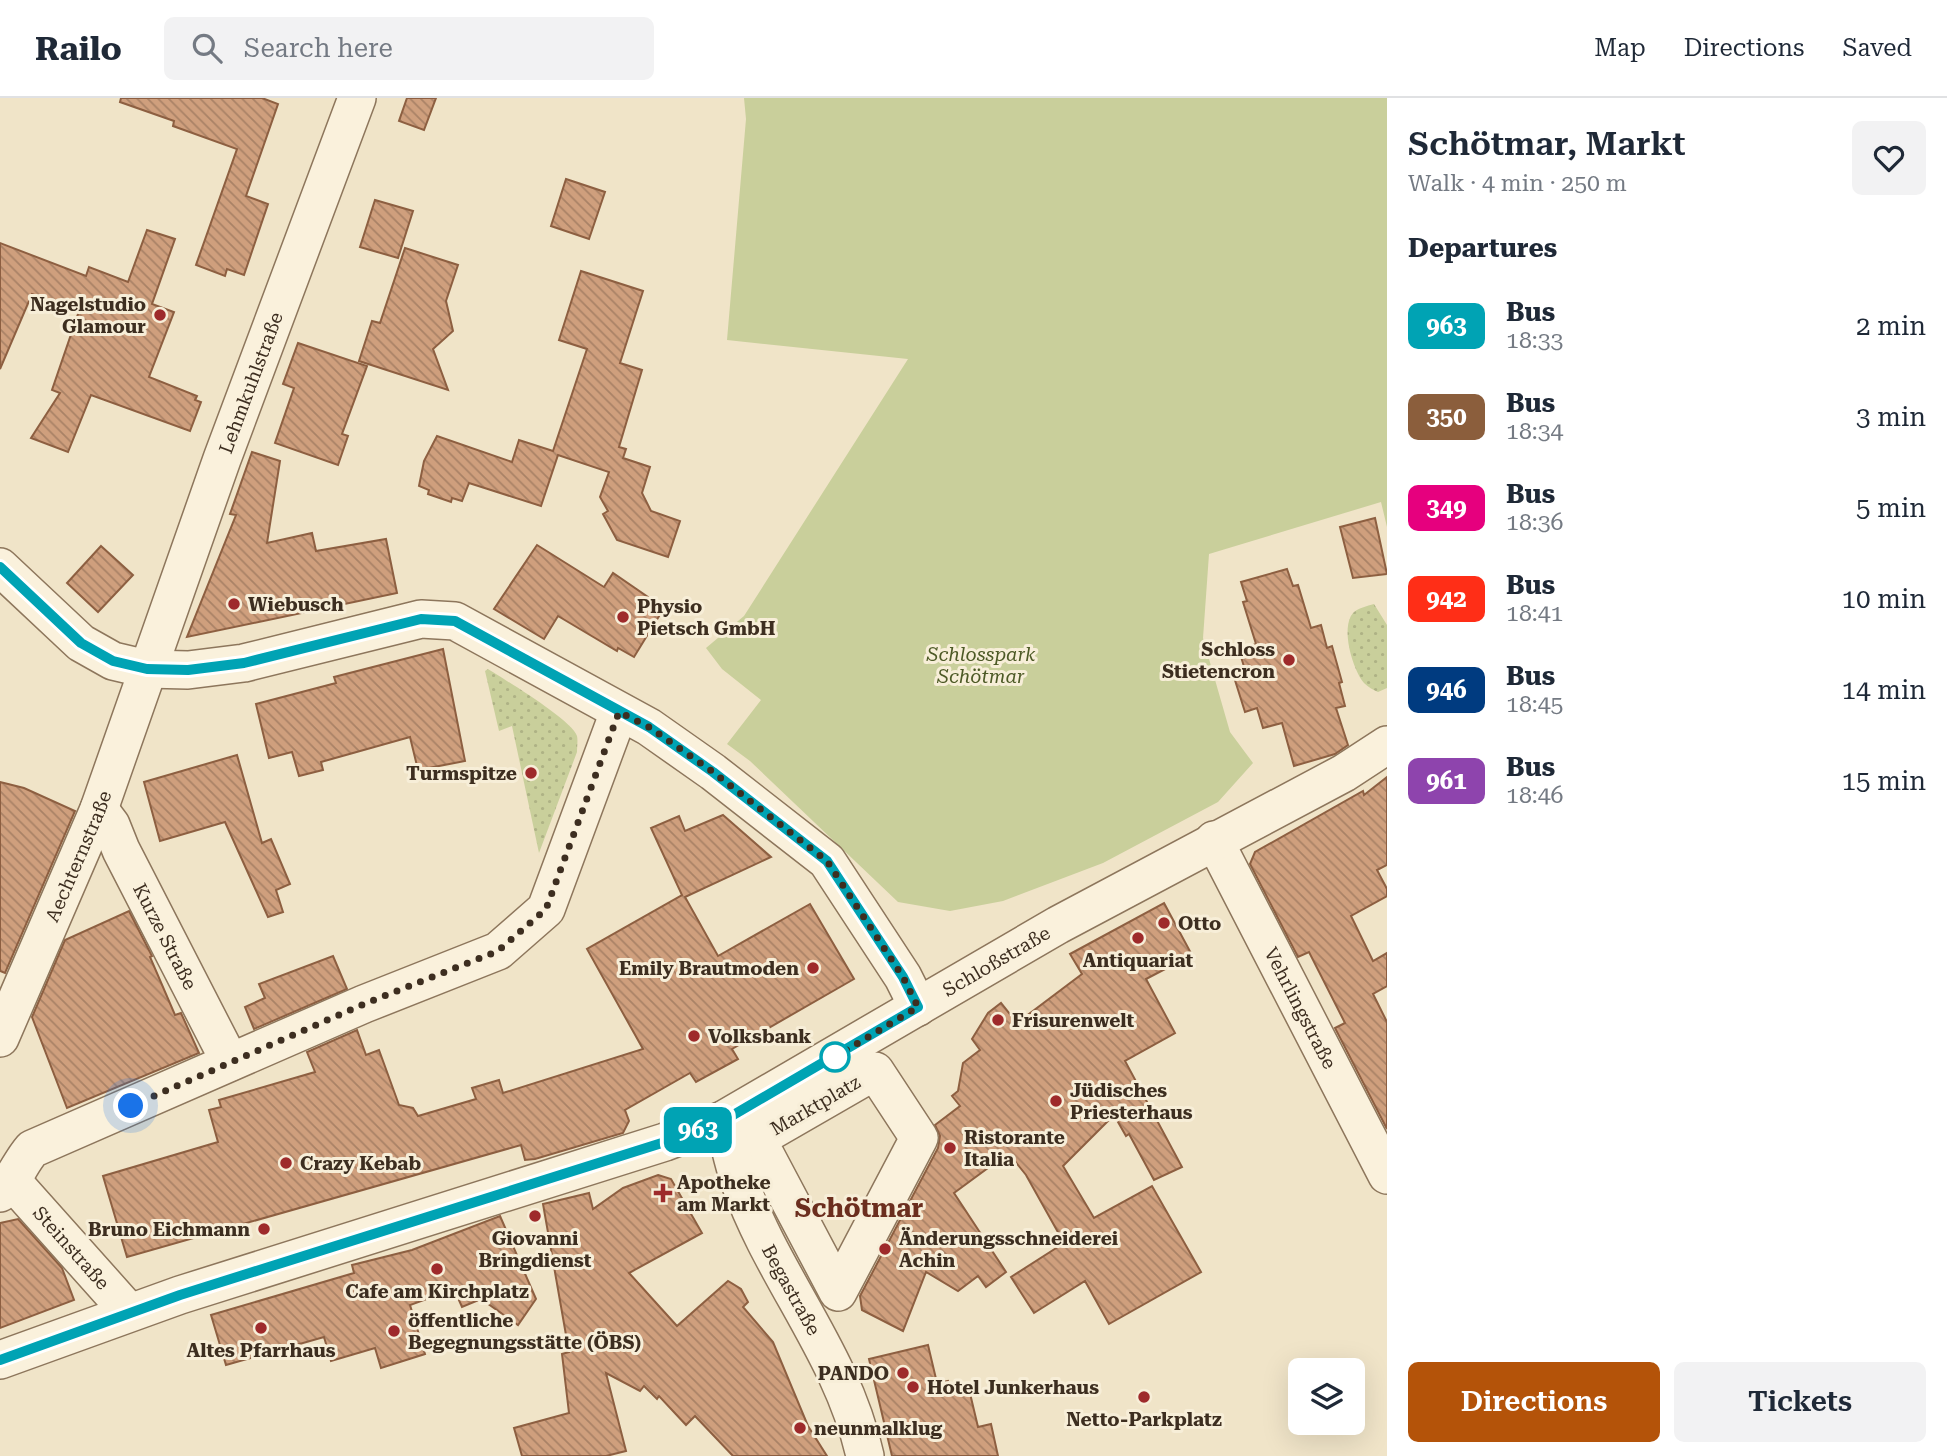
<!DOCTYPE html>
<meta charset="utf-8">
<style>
:root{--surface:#fff;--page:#f2f2f3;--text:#1f2937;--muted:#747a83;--line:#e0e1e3;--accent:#b45309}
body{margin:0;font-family:"Roboto Serif",serif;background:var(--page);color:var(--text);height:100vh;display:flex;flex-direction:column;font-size:26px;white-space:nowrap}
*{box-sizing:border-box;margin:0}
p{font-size:23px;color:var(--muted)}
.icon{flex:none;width:38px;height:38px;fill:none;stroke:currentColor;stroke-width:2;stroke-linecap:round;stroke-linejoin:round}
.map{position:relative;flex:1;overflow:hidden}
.drawer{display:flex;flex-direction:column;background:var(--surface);width:560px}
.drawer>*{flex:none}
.badge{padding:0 14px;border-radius:10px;font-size:24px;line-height:46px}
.fabs{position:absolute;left:1288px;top:1260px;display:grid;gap:14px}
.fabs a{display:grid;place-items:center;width:77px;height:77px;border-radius:10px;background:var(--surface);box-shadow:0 7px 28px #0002;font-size:35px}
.you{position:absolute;width:35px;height:35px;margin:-18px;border:5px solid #fff;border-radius:50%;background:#1a73e8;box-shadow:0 0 0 10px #1a73e833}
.map>.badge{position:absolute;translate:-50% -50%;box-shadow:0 0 0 4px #fff}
h2{padding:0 21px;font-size:26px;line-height:63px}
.round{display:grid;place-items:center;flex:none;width:74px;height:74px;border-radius:10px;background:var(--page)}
.overview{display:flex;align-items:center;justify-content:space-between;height:119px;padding:0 21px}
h1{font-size:33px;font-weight:600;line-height:52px}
.button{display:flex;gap:14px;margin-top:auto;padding:14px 21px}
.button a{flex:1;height:80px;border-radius:10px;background:var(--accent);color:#fff;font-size:28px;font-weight:600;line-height:80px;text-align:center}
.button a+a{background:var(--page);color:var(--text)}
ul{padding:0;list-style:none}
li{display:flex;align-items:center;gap:21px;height:91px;padding:0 21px}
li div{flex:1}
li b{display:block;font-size:26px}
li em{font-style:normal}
li .badge{min-width:77px;font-weight:700;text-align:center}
header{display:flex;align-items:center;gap:42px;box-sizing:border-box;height:98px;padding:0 35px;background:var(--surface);border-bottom:2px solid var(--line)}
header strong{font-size:33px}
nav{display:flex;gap:38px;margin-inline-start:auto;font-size:24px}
.search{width:490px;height:63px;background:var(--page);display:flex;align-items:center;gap:18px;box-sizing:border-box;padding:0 24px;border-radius:10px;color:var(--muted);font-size:26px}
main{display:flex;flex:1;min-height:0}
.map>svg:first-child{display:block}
.grass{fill:url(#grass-dots)}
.park{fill:#c9cf9b}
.building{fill:url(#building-back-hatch);stroke:#8d5f41;stroke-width:2}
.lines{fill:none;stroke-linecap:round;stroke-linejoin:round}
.minor-casing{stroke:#8d765c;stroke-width:40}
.minor{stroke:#faf1dc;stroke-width:37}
.line-casing{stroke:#fff;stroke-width:16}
.line{stroke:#00a3b4;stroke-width:10}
.walk{stroke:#3d2e20;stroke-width:7;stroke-dasharray:0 12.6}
.poi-dot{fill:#9e2a2b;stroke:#f7eed8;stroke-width:2.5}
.stop-dot{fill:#fff;stroke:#00a3b4;stroke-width:3.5}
.labels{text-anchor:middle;stroke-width:6;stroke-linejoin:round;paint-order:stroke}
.poi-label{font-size:19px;font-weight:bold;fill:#3d2e20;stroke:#f7eed8;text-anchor:start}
.street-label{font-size:19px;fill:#3d2e20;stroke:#f7eed8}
.park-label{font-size:19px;font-style:italic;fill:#4d5a26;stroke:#f7eed8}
.district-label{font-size:26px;font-weight:bold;fill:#6b2e1e;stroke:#f7eed8}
</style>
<header>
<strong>Railo</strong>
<div class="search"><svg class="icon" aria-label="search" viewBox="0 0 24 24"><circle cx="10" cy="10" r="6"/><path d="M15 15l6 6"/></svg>Search here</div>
<nav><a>Map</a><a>Directions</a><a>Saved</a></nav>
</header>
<main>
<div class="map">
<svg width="1387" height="1358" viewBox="0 0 1387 1358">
<defs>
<pattern id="grass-dots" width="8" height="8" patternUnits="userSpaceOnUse" patternTransform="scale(1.75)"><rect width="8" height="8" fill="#c9cf9b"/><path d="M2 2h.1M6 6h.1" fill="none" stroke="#aeb285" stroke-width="1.8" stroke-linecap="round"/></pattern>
<pattern id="building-back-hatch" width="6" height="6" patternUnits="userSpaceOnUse" patternTransform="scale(1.75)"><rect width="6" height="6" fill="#cf9f7d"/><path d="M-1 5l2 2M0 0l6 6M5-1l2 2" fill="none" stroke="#a98266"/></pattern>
</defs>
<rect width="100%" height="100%" fill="#f0e4c8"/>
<g class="grass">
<path d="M1374 506 1387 527V590L1378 594C1373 592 1368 589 1364 585 1353 572 1340 530 1353 515 1358 510 1367 508 1374 506Z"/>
<path d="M488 571C505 582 572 622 577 638 578 642 577 649 577 654L539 755 512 628 499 633 485 573Z"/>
</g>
<polygon class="park" points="744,0 1387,0 1387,429 1381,404 1209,456 1203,540 1230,634 1253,665 1218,704 1103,765 1003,803 950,813 898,804 750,663 727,646 761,602 722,571 706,550 744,518 908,261 727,242 746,21"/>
<g class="building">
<polygon points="121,0 262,0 278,6 246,98 268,106 244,177 227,171 225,178 196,167 237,51 173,28 174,23 120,4"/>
<polygon points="407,0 436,0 424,32 399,23"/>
<polygon points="566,81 605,94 589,141 551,128"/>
<polygon points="375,102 413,113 398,160 360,149"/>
<polygon points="147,132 175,141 152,206 174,214 149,279 197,298 195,302 201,304 190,333 91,297 68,354 31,340 60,295 52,292 79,213 32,196 0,271 0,145 86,178 89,169 128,184"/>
<polygon points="405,150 458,167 446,203 453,233 433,251 448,292 359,263 372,223 380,225"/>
<polygon points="581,173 643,193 620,265 642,272 619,349 626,351 623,360 650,369 642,395 651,413 680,423 668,459 617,442 603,416 608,413 600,399 609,374 558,357 541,408 469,385 462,403 452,400 451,404 428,396 429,392 419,388 424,363 437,338 512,364 519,342 553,353 587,251 559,242"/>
<polygon points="298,245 367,268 342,336 348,338 338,367 275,345 294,290 283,286"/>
<polygon points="252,354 280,363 267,445 312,435 316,453 386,441 397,495 187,539 236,417 230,416"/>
<polygon points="1375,420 1387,476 1353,480 1340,429"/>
<polygon points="537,447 604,489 613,475 664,510 634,559 618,550 617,553 558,518 544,541 494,511"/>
<polygon points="101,448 133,477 98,514 67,485"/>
<polygon points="1287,471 1293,488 1298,487 1311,530 1321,527 1327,550 1332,548 1342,584 1339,585 1345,608 1336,610 1348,647 1335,656 1294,668 1282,625 1263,630 1257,610 1245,614 1233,576 1245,572 1239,552 1256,546 1243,504 1247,503 1241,484"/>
<polygon points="443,551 465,663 418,672 410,639 321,664 323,672 299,678 292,654 269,660 256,606 336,585 334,579"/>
<polygon points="237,657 262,745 271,741 290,786 276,792 283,814 268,819 225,724 160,743 144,684"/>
<polygon points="1387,679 1387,767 1377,772 1387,791 1387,798 1351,818 1373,863 1387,855 1387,888 1373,896 1387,924 1387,1031 1335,930 1345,925 1309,854 1298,859 1250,766 1255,754 1363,693 1364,697"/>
<polygon points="0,684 24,690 75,713 5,875 0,873"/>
<polygon points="723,717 771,759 685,799 718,858 810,806 854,881 732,951 738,961 696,984 690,975 625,1012 629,1023 623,1035 535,1061 525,1062 521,1047 127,1159 103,1078 218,1044 209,1012 221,1009 219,1002 315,974 307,954 357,932 366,957 379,952 399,1007 413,1010 418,1018 476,1001 472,990 499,982 503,995 643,951 587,851 682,797 651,730 679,718 685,733"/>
<polygon points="1164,805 1192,857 1146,881 1175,935 1125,963 1182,1069 1154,1082 1129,1036 1126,1038 1114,1017 1063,1068 1094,1120 1152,1088 1201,1174 1109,1226 1085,1183 1034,1215 1011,1179 1064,1145 1026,1077 1010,1057 1005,1062 1003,1059 954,1095 1006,1174 986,1189 978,1178 958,1193 926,1174 903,1233 862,1212 860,1198 938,1050 940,1038 935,1027 960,1008 952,998 958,993 963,965 980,952 972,941 988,915 1001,905 1017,925 1082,876 1070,856"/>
<polygon points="129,813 152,858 150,859 175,917 181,915 199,955 67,1010 32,919 65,842"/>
<polygon points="333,858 347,891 254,931 245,909 265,900 259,886"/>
<polygon points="658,1077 671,1081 702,1135 629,1175 677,1228 728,1183 741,1191 748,1204 743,1209 773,1244 808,1328 827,1358 733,1358 695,1318 686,1327 659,1298 657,1301 644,1288 640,1293 606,1275 626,1353 606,1358 522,1358 514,1330 569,1315 562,1256 569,1254 543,1106 589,1095 593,1111 623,1090"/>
<polygon points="500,1118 536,1201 518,1227 481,1201 462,1209 454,1191 410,1207 425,1256 381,1270 375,1250 331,1263 324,1239 226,1267 211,1217 354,1175 352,1167 412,1152"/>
<polygon points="18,1121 62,1170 74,1202 0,1230 0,1125"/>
<polygon points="928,1247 937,1285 948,1283 951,1291 968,1287 978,1329 991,1326 998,1358 892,1358 869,1261"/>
</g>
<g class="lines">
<defs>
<g id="minor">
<polyline points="0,469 81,545 113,563 147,571 188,572 244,565 421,521 455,523 649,629 713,674 827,763 903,879 918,909"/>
<path id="s1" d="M99 711 111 727 121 752 230 964"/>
<path id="s2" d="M1214 742 1387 1077"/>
<path id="s3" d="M0 940 99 711 222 361 357 0"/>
<polygon points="875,973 919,1040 838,1194 757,1041"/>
<path id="s4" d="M723 1022C729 1043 733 1065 740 1085 773 1179 843 1257 865 1358"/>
<path id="s5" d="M13 1084 129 1214"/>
<path d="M0 1095C15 1082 19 1066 32 1051L364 906 498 853 546 811 619 614"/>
<path id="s6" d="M0 1262 180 1197 665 1044 723 1022 1058 827 1344 675 1387 647"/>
</g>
</defs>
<use href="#minor" class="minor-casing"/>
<use href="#minor" class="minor"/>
</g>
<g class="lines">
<defs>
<polyline id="line" points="0,469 81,545 113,563 147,571 188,572 244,565 421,521 455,523 649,629 713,674 827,763 903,879 918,909 723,1023 665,1044 180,1197 0,1262"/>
</defs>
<use href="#line" class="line-casing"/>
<use href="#line" class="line"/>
<polyline class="walk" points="131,1008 364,906 498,853 546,811 619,614 649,629 713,674 827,763 903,879 918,909 835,959"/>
</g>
<g class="poi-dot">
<circle cx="160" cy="217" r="7"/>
<circle cx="234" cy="506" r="7"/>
<circle cx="623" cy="519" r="7"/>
<circle cx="1289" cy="562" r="7"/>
<circle cx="531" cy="675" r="7"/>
<circle cx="1164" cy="825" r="7"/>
<circle cx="1138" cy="840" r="7"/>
<circle cx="813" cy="870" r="7"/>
<circle cx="998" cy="922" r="7"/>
<circle cx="694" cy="938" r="7"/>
<circle cx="1056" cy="1003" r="7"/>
<circle cx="950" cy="1050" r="7"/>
<circle cx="286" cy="1065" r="7"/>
<path d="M659.5 1084.5h7v7h7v7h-7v7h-7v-7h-7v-7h7z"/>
<circle cx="535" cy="1118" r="7"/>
<circle cx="264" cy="1131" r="7"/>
<circle cx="885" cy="1151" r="7"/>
<circle cx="437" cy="1171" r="7"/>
<circle cx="261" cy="1230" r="7"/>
<circle cx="394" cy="1233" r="7"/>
<circle cx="903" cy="1275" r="7"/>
<circle cx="913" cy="1289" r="7"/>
<circle cx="1144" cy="1299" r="7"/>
<circle cx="800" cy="1330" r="7"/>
</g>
<circle class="stop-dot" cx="835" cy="959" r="14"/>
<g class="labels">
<g class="poi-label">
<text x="146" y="213" text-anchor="end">Nagelstudio<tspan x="146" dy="22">Glamour</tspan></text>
<text x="248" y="513">Wiebusch</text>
<text x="637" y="515">Physio<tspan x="637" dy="22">Pietsch GmbH</tspan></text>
<text x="1275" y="558" text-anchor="end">Schloss<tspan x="1275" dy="22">Stietencron</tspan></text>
<text x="517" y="682" text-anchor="end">Turmspitze</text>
<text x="1178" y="832">Otto</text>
<text x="1138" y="869" text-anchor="middle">Antiquariat</text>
<text x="799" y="877" text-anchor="end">Emily Brautmoden</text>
<text x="1012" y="929">Frisurenwelt</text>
<text x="708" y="945">Volksbank</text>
<text x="1070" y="999">Jüdisches<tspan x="1070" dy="22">Priesterhaus</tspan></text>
<text x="964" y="1046">Ristorante<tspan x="964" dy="22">Italia</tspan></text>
<text x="300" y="1072">Crazy Kebab</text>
<text x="677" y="1091">Apotheke<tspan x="677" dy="22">am Markt</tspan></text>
<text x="250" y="1138" text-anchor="end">Bruno Eichmann</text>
<text x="535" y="1147" text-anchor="middle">Giovanni<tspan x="535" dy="22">Bringdienst</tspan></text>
<text x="899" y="1147">Änderungsschneiderei<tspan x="899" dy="22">Achin</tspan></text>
<text x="437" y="1200" text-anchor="middle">Cafe am Kirchplatz</text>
<text x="408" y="1229">öffentliche<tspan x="408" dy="22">Begegnungsstätte (ÖBS)</tspan></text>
<text x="261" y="1259" text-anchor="middle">Altes Pfarrhaus</text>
<text x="889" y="1282" text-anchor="end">PANDO</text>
<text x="927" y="1296">Hotel Junkerhaus</text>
<text x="1144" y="1328" text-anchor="middle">Netto-Parkplatz</text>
<text x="814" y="1337">neunmalklug</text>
</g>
<g class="street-label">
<text dy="7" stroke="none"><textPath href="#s3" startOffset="702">Lehmkuhlstraße</textPath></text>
<text dy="7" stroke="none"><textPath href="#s3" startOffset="198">Aechternstraße</textPath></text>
<text dy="7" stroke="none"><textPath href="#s1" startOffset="144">Kurze Straße</textPath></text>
<text dy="7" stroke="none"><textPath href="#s6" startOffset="1078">Schloßstraße</textPath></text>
<text dy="7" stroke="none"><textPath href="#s2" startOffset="189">Vehrlingstraße</textPath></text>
<text transform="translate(815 1007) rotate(-30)" y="7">Marktplatz</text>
<text dy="7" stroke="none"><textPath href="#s5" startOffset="88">Steinstraße</textPath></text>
<text dy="7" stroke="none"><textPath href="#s4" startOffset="184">Begastraße</textPath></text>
</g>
<g class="park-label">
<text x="981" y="563">Schlosspark<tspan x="981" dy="22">Schötmar</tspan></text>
</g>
<g class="district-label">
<text x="859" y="1119">Schötmar</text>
</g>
</g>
</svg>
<div class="fabs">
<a><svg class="icon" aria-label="layers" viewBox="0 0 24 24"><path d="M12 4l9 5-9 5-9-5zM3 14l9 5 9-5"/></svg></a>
</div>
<div class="you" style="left:131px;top:1008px"></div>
<b class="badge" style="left:698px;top:1032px;background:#00a3b4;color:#fff">963</b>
</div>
<section class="drawer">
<div class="overview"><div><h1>Schötmar, Markt</h1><p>Walk · 4 min · 250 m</p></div><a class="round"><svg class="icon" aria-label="heart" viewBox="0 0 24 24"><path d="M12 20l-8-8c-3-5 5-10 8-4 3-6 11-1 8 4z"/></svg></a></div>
<h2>Departures</h2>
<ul>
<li><span class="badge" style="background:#00a3b4;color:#fff">963</span><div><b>Bus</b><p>18:33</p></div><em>2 min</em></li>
<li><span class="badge" style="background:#8b5e3c;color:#fff">350</span><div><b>Bus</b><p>18:34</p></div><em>3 min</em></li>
<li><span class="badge" style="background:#e6007e;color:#fff">349</span><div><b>Bus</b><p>18:36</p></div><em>5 min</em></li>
<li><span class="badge" style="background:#ff2e17;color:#fff">942</span><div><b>Bus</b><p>18:41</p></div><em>10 min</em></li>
<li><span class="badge" style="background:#003b80;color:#fff">946</span><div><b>Bus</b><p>18:45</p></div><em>14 min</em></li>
<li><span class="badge" style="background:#8e44ad;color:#fff">961</span><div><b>Bus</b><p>18:46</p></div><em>15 min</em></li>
</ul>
<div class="button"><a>Directions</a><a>Tickets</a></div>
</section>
</main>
